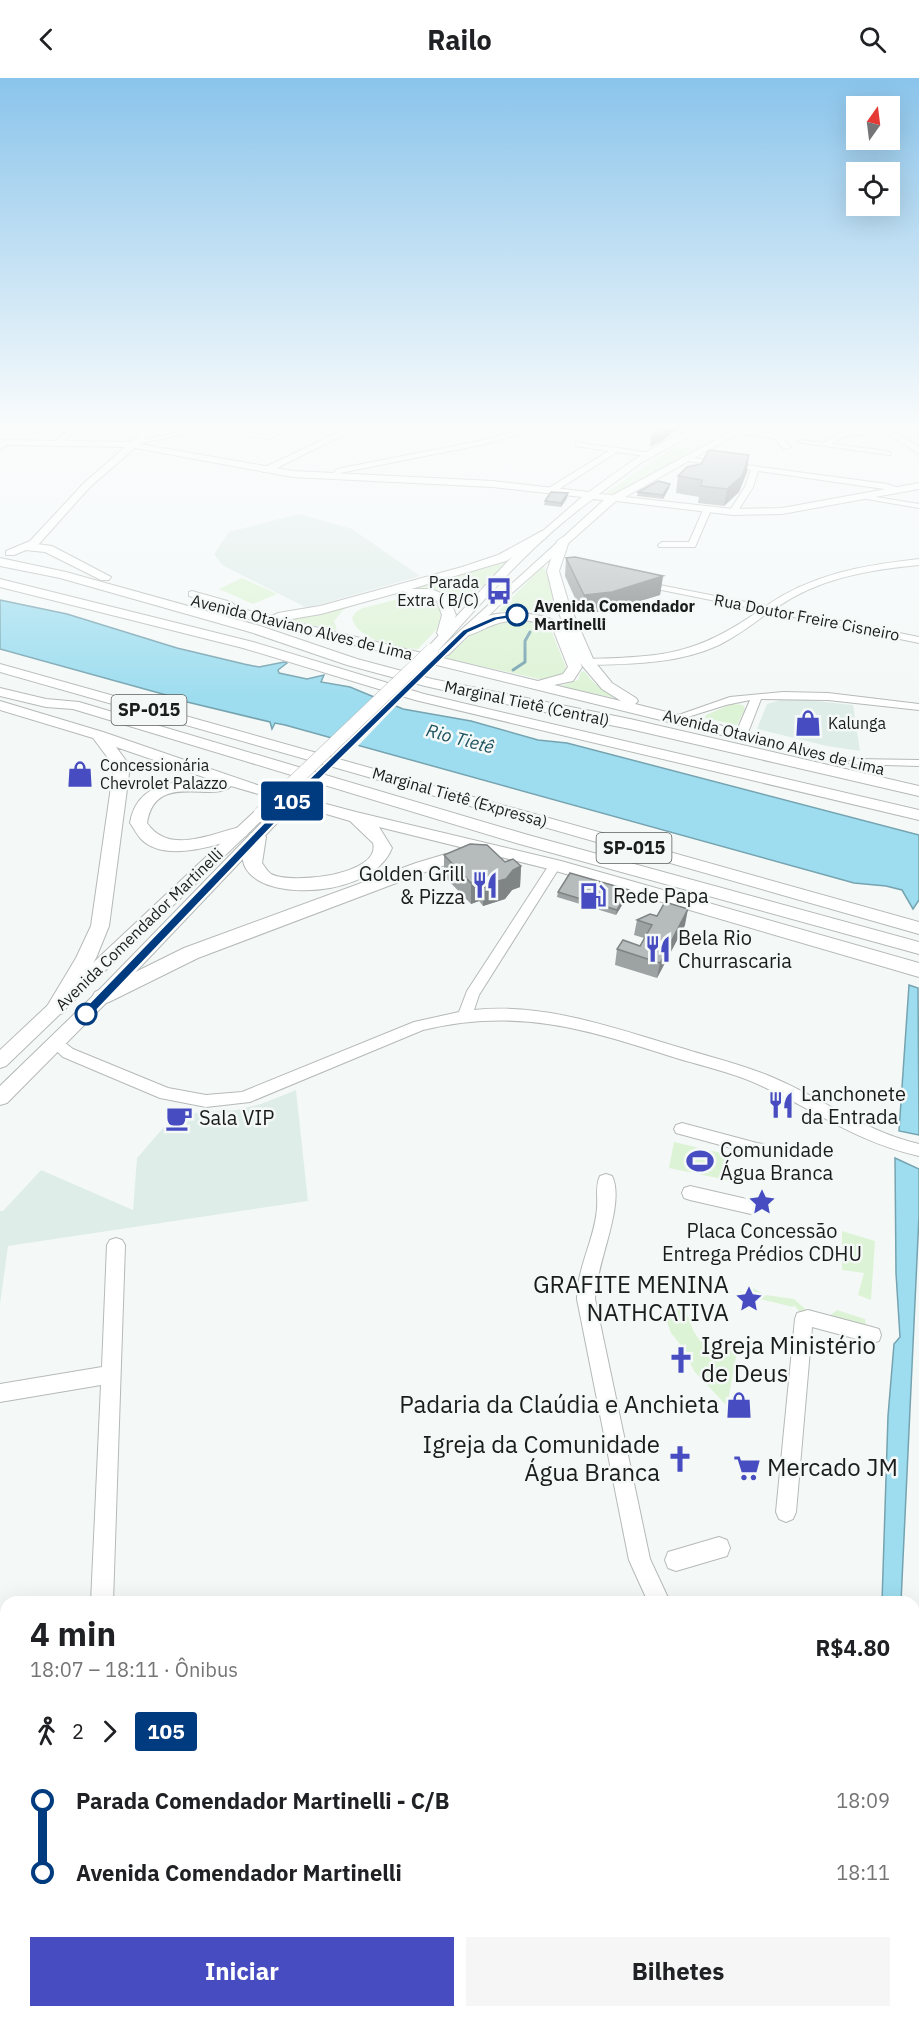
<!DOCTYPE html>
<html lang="pt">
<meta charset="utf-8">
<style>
:root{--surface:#fff;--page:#f6f6f6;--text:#202124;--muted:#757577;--accent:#474cc1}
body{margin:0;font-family:"IBM Plex Sans",sans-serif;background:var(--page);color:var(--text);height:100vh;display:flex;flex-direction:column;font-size:22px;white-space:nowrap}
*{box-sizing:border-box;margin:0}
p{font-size:20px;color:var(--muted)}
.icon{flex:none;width:33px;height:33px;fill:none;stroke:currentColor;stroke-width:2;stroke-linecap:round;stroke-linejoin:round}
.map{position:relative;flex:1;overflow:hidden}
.drawer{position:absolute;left:0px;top:1518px;width:920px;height:422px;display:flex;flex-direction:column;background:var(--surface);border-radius:18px 18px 0 0;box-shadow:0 6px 24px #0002}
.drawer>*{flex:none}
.badge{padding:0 12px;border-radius:4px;font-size:21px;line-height:39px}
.needle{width:39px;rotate:14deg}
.tools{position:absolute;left:846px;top:18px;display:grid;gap:12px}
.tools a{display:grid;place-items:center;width:54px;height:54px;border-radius:0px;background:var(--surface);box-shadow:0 6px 24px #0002;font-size:30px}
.map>.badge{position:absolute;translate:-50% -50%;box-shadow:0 0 0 3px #fff}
.legs{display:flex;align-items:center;gap:9px;height:66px;padding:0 30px;font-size:20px}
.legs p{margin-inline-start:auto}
.overview{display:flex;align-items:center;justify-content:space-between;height:102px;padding:0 30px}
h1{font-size:33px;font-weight:800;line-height:45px}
.primary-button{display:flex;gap:12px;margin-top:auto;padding:12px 30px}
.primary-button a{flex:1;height:69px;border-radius:0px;background:var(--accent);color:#fff;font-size:24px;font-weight:800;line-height:69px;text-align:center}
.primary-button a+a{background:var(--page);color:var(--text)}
ul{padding:0 30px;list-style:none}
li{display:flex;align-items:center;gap:21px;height:72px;font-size:22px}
li i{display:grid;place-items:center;width:9px;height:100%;margin:0 8px;background:currentColor}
li i::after{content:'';width:15px;height:15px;margin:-8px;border:4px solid;border-radius:50%;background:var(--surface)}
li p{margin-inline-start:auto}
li:first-child i{background:linear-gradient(#0000 50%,currentColor 0)}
li:last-child i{background:linear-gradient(currentColor 50%,#0000 0)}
header{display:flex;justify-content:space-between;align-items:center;height:78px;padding:0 30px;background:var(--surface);font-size:27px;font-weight:800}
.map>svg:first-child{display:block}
.built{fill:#dfede9}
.green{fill:#ddf3d5}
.water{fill:#9dddef;stroke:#76a3b0;stroke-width:1.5}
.pier{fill:#f4f9f8}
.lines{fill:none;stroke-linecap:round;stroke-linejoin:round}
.stream{stroke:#76a3b0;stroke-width:3}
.minor-casing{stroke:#b5b9b8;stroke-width:2}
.major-casing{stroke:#b5b9b8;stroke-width:2}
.highway-casing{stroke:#b5b9b8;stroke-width:2}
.minor{fill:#fff;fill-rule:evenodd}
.major{fill:#fff;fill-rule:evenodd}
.highway{fill:#fff;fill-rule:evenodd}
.major-bridge-casing{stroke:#b5b9b8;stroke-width:14;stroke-linecap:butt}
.major-bridge{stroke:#fff;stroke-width:13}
.wall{fill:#9da2a2}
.shaded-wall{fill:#7f8484}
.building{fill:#b6bcbc;stroke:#7f8484;stroke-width:1.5}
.line-1{fill:#003b80;stroke:#fff;stroke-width:1.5}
.stop-1-dot{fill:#fff;stroke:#003b80;stroke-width:3}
.labels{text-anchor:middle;stroke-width:5;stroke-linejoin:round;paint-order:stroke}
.far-poi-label{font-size:16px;fill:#1b1c1c;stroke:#f4f9f8;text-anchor:start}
.far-stop-label{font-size:16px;font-weight:bold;fill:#1b1c1c;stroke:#f4f9f8;text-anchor:start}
.far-street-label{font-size:16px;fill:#1b1c1c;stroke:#f4f9f8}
.shield{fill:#f4f9f8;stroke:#5c5e5e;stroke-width:1.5}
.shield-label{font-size:18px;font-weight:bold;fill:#1b1c1c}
.far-water-label{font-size:18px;font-style:italic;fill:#1c515e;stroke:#f4f9f8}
.poi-label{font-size:20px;fill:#1b1c1c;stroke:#f4f9f8;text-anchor:start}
.near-poi-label{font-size:24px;fill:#1b1c1c;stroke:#f4f9f8;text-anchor:end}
</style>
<header><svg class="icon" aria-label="back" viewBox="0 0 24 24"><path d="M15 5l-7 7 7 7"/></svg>Railo<svg class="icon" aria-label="search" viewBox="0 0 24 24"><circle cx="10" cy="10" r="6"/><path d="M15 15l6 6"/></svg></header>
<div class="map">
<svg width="919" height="1939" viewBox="0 0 919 1939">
<rect width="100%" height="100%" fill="#f4f9f8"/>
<g class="built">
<polygon points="299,436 352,451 420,498 307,530 222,487 214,476 229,454"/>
<polygon points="799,621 853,627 860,673 827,668 757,651 767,626 784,621"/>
<polygon points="296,1012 308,1123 8,1168 0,1227 0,1133 3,1133 41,1092 133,1132 137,1080 178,1033 194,1035 236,1032 261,1026"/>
</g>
<g class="green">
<polygon points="708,351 731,351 613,416 606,415 668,373"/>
<polygon points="504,482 507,483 489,504 465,521 459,528 446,514 417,510 363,523 343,532 334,543 337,552 279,540"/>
<polygon points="544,487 556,526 550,532 499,533"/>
<polygon points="242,500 277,516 253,526 219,511"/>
<path d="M414 517 436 522 443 537 436 552 418 571C398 570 357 562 352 540L356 534 363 530Z"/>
<polygon points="507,541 535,542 551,552 567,592 559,598 544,602 445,580 477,552"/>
<polygon points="584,593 594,605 615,620 561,608 578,602 581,594"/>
<polygon points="732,626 743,627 745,631 737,647 705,640 706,637"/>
<polygon points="674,1064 730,1077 727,1102 669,1090"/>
<polygon points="842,1153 875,1163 871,1222 858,1217 864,1195 842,1192"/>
<polygon points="753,1210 766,1217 794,1221 810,1235 828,1239 837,1232 865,1241 866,1249 804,1239 794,1227 793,1229 739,1216 740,1213 752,1216"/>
<polygon points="666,1230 686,1233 693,1252 700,1263 737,1274 727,1328 694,1293 683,1270 671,1255 664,1235"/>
</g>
<g class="water">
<polygon points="0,522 67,536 177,570 244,586 259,589 284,584 287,585 278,592 279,595 307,601 324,597 321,604 350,609 403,631 471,643 538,662 567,665 919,757 919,822 913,831 902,812 886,808 854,805 285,647 275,645 272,651 270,644 183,623 177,620 0,571"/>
<polygon points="909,907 918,910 919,1057 899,1053"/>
<polygon points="895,1080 919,1091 919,1138 901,1524 882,1524 888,1338 894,1266 900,1259 896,1195"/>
</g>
<polygon class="pier" points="376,617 398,626 356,670 329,662"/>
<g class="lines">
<polyline class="stream" points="513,592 525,584 525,563 530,554"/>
<defs>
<g id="minor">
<polygon points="32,351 41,351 35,354"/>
<polygon points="68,351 76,351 62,367 56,367 56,363"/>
<polygon points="194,351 209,351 136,366 132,364"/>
<path d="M216 351C231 351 257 358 269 356 277 355 282 351 292 351L268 361Z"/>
<polygon points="310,351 340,354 355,351 269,394 263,394 263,390 333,357"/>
<polygon points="525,351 537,351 485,366 340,395 335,400 331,398 337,391 484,362"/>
<polygon points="735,351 770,355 766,351 774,351 791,369 784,371 774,360 738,355"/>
<polygon points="876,351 890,352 843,359 832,366 887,373 891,375 890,377 797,364 801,362 824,365 838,355"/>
<polygon points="576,364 651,375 655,377 651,379 617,374 553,415 547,415 547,411 609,373 576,368"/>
<polygon points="685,379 887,406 902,411 898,413 758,393 753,409 736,436 733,436 729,434 745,409 751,392 688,383 684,381"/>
<polygon points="858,416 919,426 919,430 861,420 858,420"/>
<polygon points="704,430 711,432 695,469 659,469 658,467 662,464 689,464"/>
<path d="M919 481V487C868 492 819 500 776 530L919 559V565L769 534C753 546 737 558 719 567 678 586 631 586 587 587L582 584 587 581C662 579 697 577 760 532L642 508 639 507V503L766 528C812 496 864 487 919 481Z"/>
<polygon points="192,513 231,524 242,533 234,535 225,528 189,518 189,514"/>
<polygon points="783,614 828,615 919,626 919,632 828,622 761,621 747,657 741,660 735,657 750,622 726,627 675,643 670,640 730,619"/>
<polygon points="854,681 919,682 919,688 850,686 848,684"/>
<path d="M555 783 561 787 479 917 474 932C547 924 619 952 688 972 717 981 747 988 774 1000 825 1022 864 1053 919 1066V1078C857 1064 822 1036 766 1010 738 996 706 989 676 980 585 951 519 929 423 952L250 1024 206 1029 160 1020 63 979 48 965 50 961H60L73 971 168 1010 206 1017 242 1014 414 944 459 934 467 913 551 784Z"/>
<polygon points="682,1045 757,1065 763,1066 765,1071 763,1076 757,1077 676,1055 674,1051 676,1047"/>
<path d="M606 1096 612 1098C626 1126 595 1188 595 1221L650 1481 670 1524H648L629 1482 577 1221C577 1189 595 1161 597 1130 598 1120 595 1108 600 1098Z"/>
<polygon points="690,1108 751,1122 757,1124 760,1129 757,1134 751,1136 690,1122 684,1120 682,1115 684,1110"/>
<polygon points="116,1160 122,1162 125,1167 113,1524 91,1524 101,1307 0,1324 0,1306 102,1289 107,1167 110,1162"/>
<polygon points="808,1232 872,1249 879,1251 881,1257 879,1263 872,1265 812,1249 796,1434 793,1441 786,1444 779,1441 776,1434 795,1241 797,1235"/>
<polygon points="719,1459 727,1462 730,1470 727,1478 676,1493 668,1490 665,1482 668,1474"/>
<polygon points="69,1934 96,1934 97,1939 69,1939"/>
<polygon points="725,1934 753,1934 752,1939 724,1939"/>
</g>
<g id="major">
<path d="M141 351H149L146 359 140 366 293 393 493 403 589 414C614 396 672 351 702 351L641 385 599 416 613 417 736 351H746L625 419 733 431 782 430 919 405V411L782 436 733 437 616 423 511 516 448 577 444 578 438 574 440 571 604 422 593 421C533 464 485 521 436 575H428V569L508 483 582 419 493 409 293 399 135 370 90 409 38 467 14 477H6V473L30 463 84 405 125 369 6 367 0 372V362L131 364 138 358Z"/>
<polygon points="881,351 891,351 919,369 919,376"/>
<polygon points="260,732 267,736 265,739 6,988 0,990 0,972 255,733"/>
<polygon points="274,736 281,740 279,743 108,923 7,1025 0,1027 0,1008 96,915 269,737"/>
</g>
<g id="highway">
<path d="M542 453 546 454V460L506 483 411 511H431L448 518 456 537 449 558H439L437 555 442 537 437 523 429 519 404 518V513L321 536 286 542 538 603 563 596 568 589 553 551C532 540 511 539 488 549 481 552 474 556 466 558L459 554C483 528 536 531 564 547L555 526 547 493 557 463 563 459 567 460 569 463 559 493 569 526 594 583 612 605 636 620 638 623 635 626 751 655 754 658 751 661 746 663 241 539 239 536 246 532 272 538 278 535 320 528 462 489 498 477ZM580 585 602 611 621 623 554 607 573 603 582 589Z"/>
<polygon points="29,465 52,468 111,499 109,502 101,502 45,474 25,472 23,469"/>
<polygon points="0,480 66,494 260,548 357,581 432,601 630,641 919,708 919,718 630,651 519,629 425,608 347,587 250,554 60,500 0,488"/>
<polygon points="0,501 253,564 424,616 919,732 919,742 415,622 243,570 0,509"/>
<polygon points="0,586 919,844 919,856 0,594"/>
<polygon points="0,610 46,621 79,624 528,757 919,864 919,876 516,765 73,631 46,629 0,618"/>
<path d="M0 623 103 654 266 710 356 734 561 783 919 885V899L549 791 379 749 392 770C369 831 204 826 251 755H263L266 759 262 785C265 789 267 793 271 796 291 807 382 797 373 765L350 743 231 708C214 726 155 692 147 745 169 777 210 756 240 749L246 750 249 754 246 758C219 766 165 786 141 761 137 757 134 750 130 745 137 702 180 702 215 703L116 669 130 688 109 848 96 880 63 935 56 937 49 935 46 930 76 880 91 848 114 688 93 660 0 632Z"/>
<polygon points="472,773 478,774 481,778 478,782 448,786 428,793 198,880 109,924 102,926 95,924 92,919 95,914 184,870 416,785 446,776"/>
</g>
</defs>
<use href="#minor" class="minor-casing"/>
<use href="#major" class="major-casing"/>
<use href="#highway" class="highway-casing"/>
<use href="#minor" class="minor"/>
<use href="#major" class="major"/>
<use href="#highway" class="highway"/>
<defs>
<g id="major-bridge">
<polyline points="260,736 432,572"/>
<polyline points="274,740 307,708"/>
</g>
</defs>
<use href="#major-bridge" class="major-bridge-casing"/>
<use href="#major-bridge" class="major-bridge"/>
</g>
<g class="wall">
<polygon points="747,394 739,414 724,428 698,425 699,419 676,415 678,398"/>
<polygon points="669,410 663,421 637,418 638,414"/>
<polygon points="567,420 561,429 544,427 545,423"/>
<polygon points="566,480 663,498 660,517 610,532 582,536 565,498"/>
<polygon points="444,777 505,784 521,788 520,809 512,812 505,821 483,828 479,823 471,826 444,798"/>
<polygon points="629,812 628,817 616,837 557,819 558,814"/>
<polygon points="637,842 685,847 657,900 615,887 617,871 640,868 644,860 634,857"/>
</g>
<g class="shaded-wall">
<polygon points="668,351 677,351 662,363 650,369 651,361"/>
<polygon points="749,377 747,394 739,414 724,428 727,411"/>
<polygon points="670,406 669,410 663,421 663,417"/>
<polygon points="568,415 567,420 561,429 561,425"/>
<polygon points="663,498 660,517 610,532 582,536 584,517"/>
<polygon points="521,788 520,809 512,812 505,821 483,828 483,807"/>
<polygon points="479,802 479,823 471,826 471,805"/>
<polygon points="629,812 628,817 616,837 617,832"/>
<polygon points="688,831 685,847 657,900 660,885"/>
</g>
<g class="building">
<polygon points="658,351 668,351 651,361"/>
<polygon points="709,372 749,377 742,398 727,411 701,408 702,402 678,398 687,389 701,386"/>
<polygon points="658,403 670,406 663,417 638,414"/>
<polygon points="551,414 568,415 561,425 545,423"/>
<polygon points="575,479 663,498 612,514 584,517 566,480"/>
<polygon points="470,766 487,767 505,784 513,781 521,788 513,792 506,801 483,807 479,802 471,805 444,777"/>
<polygon points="570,795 629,812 617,832 558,814"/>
<polygon points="665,824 688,831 660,885 617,871 623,862 640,868 652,847 637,842 650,836 657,838"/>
<polygon points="0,1822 6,1827 6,1895 0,1890"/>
</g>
<linearGradient id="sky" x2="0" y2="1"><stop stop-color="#8ac4eb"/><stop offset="0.56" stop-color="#fafcfc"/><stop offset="1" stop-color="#fafcfc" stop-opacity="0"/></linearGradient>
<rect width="919" height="622" fill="url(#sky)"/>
<polygon class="line-1" points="517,535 520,539 497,542 468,555 278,742 90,939 82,939 82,933 271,738 463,552 493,539"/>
<defs>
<symbol id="bus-bare" viewBox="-9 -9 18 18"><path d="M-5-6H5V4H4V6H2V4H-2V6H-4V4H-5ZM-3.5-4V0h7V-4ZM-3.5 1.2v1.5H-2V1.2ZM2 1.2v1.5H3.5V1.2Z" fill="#474cc1" stroke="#f4f9f8" stroke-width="2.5" paint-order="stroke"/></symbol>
<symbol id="shop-bare" viewBox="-9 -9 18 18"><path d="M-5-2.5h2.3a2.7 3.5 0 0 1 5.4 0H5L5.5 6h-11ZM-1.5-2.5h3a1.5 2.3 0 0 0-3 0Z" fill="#474cc1" stroke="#f4f9f8" stroke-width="2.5" paint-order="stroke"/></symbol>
<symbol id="restaurant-bare" viewBox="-9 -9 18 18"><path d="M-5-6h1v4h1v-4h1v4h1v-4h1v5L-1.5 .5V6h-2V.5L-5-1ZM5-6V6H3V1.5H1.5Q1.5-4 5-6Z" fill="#474cc1" stroke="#f4f9f8" stroke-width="2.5" paint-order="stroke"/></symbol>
<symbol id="fuel-bare" viewBox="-9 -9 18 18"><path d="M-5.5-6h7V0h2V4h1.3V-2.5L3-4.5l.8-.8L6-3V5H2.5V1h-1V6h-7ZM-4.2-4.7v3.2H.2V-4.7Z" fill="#474cc1" stroke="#f4f9f8" stroke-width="2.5" paint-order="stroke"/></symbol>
<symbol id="cafe-bare" viewBox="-9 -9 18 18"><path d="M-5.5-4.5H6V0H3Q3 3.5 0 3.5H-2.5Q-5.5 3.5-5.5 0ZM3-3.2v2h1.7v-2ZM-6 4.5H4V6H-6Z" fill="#474cc1" stroke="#f4f9f8" stroke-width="2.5" paint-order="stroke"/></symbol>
<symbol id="stadium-bare" viewBox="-9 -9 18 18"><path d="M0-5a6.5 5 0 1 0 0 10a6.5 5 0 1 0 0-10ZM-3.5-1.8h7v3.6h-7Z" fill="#474cc1" stroke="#f4f9f8" stroke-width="2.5" paint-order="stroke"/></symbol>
<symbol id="sight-bare" viewBox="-9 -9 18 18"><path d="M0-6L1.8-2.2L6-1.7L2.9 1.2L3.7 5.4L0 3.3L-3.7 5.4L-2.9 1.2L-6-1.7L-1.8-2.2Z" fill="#474cc1" stroke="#f4f9f8" stroke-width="2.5" paint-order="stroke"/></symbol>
<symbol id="church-bare" viewBox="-9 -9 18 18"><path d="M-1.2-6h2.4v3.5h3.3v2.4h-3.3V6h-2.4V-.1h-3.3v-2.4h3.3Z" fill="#474cc1" stroke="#f4f9f8" stroke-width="2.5" paint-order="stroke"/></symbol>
<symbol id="supermarket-bare" viewBox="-9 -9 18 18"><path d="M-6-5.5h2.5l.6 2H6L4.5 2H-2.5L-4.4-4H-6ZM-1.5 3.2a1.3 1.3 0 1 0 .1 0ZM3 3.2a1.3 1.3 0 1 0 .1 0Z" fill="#474cc1" stroke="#f4f9f8" stroke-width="2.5" paint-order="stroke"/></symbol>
</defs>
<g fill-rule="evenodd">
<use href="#bus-bare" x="480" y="494" width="38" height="38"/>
<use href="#shop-bare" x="789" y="626" width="38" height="38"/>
<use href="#shop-bare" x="61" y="677" width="38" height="38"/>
<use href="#restaurant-bare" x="466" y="788" width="38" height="38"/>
<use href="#fuel-bare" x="574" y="799" width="38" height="38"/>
<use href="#restaurant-bare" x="639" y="852" width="38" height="38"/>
<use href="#restaurant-bare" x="762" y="1008" width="38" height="38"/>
<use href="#cafe-bare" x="160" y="1021" width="38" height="38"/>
<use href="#stadium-bare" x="681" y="1064" width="38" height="38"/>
<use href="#sight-bare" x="743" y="1105" width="38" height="38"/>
<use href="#sight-bare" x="730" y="1202" width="38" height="38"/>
<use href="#church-bare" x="662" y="1263" width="38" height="38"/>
<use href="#shop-bare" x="720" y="1308" width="38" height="38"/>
<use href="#church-bare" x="661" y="1362" width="38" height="38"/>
<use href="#supermarket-bare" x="728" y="1371" width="38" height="38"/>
</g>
<g class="stop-1-dot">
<circle cx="517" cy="537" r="10"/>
<circle cx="86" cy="936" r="10"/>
</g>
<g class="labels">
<g class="far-poi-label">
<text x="479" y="510" text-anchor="end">Parada<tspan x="479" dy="18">Extra ( B/C)</tspan></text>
<text x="828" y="651">Kalunga</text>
<text x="100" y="693">Concessionária<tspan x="100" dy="18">Chevrolet Palazzo</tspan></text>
</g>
<g class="far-stop-label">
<text x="534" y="534">Avenida Comendador<tspan x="534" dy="18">Martinelli</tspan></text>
</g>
<g class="far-street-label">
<text transform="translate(807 539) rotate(11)" y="6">Rua Doutor Freire Cisneiro</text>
<text transform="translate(302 549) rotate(14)" y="6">Avenida Otaviano Alves de Lima</text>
<text transform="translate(527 625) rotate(12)" y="6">Marginal Tietê (Central)</text>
<text transform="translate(774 664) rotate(14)" y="6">Avenida Otaviano Alves de Lima</text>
<text transform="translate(460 719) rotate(16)" y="6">Marginal Tietê (Expressa)</text>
<text transform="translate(139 851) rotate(-44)" y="6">Avenida Comendador Martinelli</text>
</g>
<g class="shield">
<rect x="111.5" y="617" width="75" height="30" rx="4.5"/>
<rect x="596.5" y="755" width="75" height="30" rx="4.5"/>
</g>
<g class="shield-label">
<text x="149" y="638">SP-015</text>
<text x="634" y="776">SP-015</text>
</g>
<g class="far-water-label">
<text transform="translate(460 661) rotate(15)" y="6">Rio Tietê</text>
</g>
<g class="poi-label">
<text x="465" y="803" text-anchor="end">Golden Grill<tspan x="465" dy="23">&amp; Pizza</tspan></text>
<text x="613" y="825">Rede Papa</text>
<text x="678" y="867">Bela Rio<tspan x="678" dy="23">Churrascaria</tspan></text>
<text x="801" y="1023">Lanchonete<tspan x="801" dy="23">da Entrada</tspan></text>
<text x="199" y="1047">Sala VIP</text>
<text x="720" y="1079">Comunidade<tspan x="720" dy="23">Água Branca</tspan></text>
<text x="762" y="1160" text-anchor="middle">Placa Concessão<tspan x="762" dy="23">Entrega Prédios CDHU</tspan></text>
</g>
<g class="near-poi-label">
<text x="729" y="1215">GRAFITE MENINA<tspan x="729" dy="28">NATHCATIVA</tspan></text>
<text x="701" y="1276" text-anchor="start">Igreja Ministério<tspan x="701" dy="28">de Deus</tspan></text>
<text x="719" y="1335">Padaria da Claúdia e Anchieta</text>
<text x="660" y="1375">Igreja da Comunidade<tspan x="660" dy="28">Água Branca</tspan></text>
<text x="767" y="1398" text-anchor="start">Mercado JM</text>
</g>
</g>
</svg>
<div class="tools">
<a><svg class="needle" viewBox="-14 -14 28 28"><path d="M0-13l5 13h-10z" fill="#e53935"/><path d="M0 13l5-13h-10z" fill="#757577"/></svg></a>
<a><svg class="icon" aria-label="locate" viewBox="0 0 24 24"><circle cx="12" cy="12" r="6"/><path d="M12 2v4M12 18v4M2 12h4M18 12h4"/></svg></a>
</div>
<b class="badge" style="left:292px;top:723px;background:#003b80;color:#fff">105</b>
<section class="drawer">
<div class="overview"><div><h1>4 min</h1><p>18:07 – 18:11 · Ônibus</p></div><b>R$4.80</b></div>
<div class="legs"><svg class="icon" aria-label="walk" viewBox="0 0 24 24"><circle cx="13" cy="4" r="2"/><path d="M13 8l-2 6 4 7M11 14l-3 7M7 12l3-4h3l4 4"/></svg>2<svg class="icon" aria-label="forward" viewBox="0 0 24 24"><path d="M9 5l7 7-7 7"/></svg><b class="badge" style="background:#003b80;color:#fff">105</b></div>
<ul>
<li><i style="color:#003b80"></i><b>Parada Comendador Martinelli - C/B</b><p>18:09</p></li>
<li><i style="color:#003b80"></i><b>Avenida Comendador Martinelli</b><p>18:11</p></li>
</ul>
<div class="primary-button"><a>Iniciar</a><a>Bilhetes</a></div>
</section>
</div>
